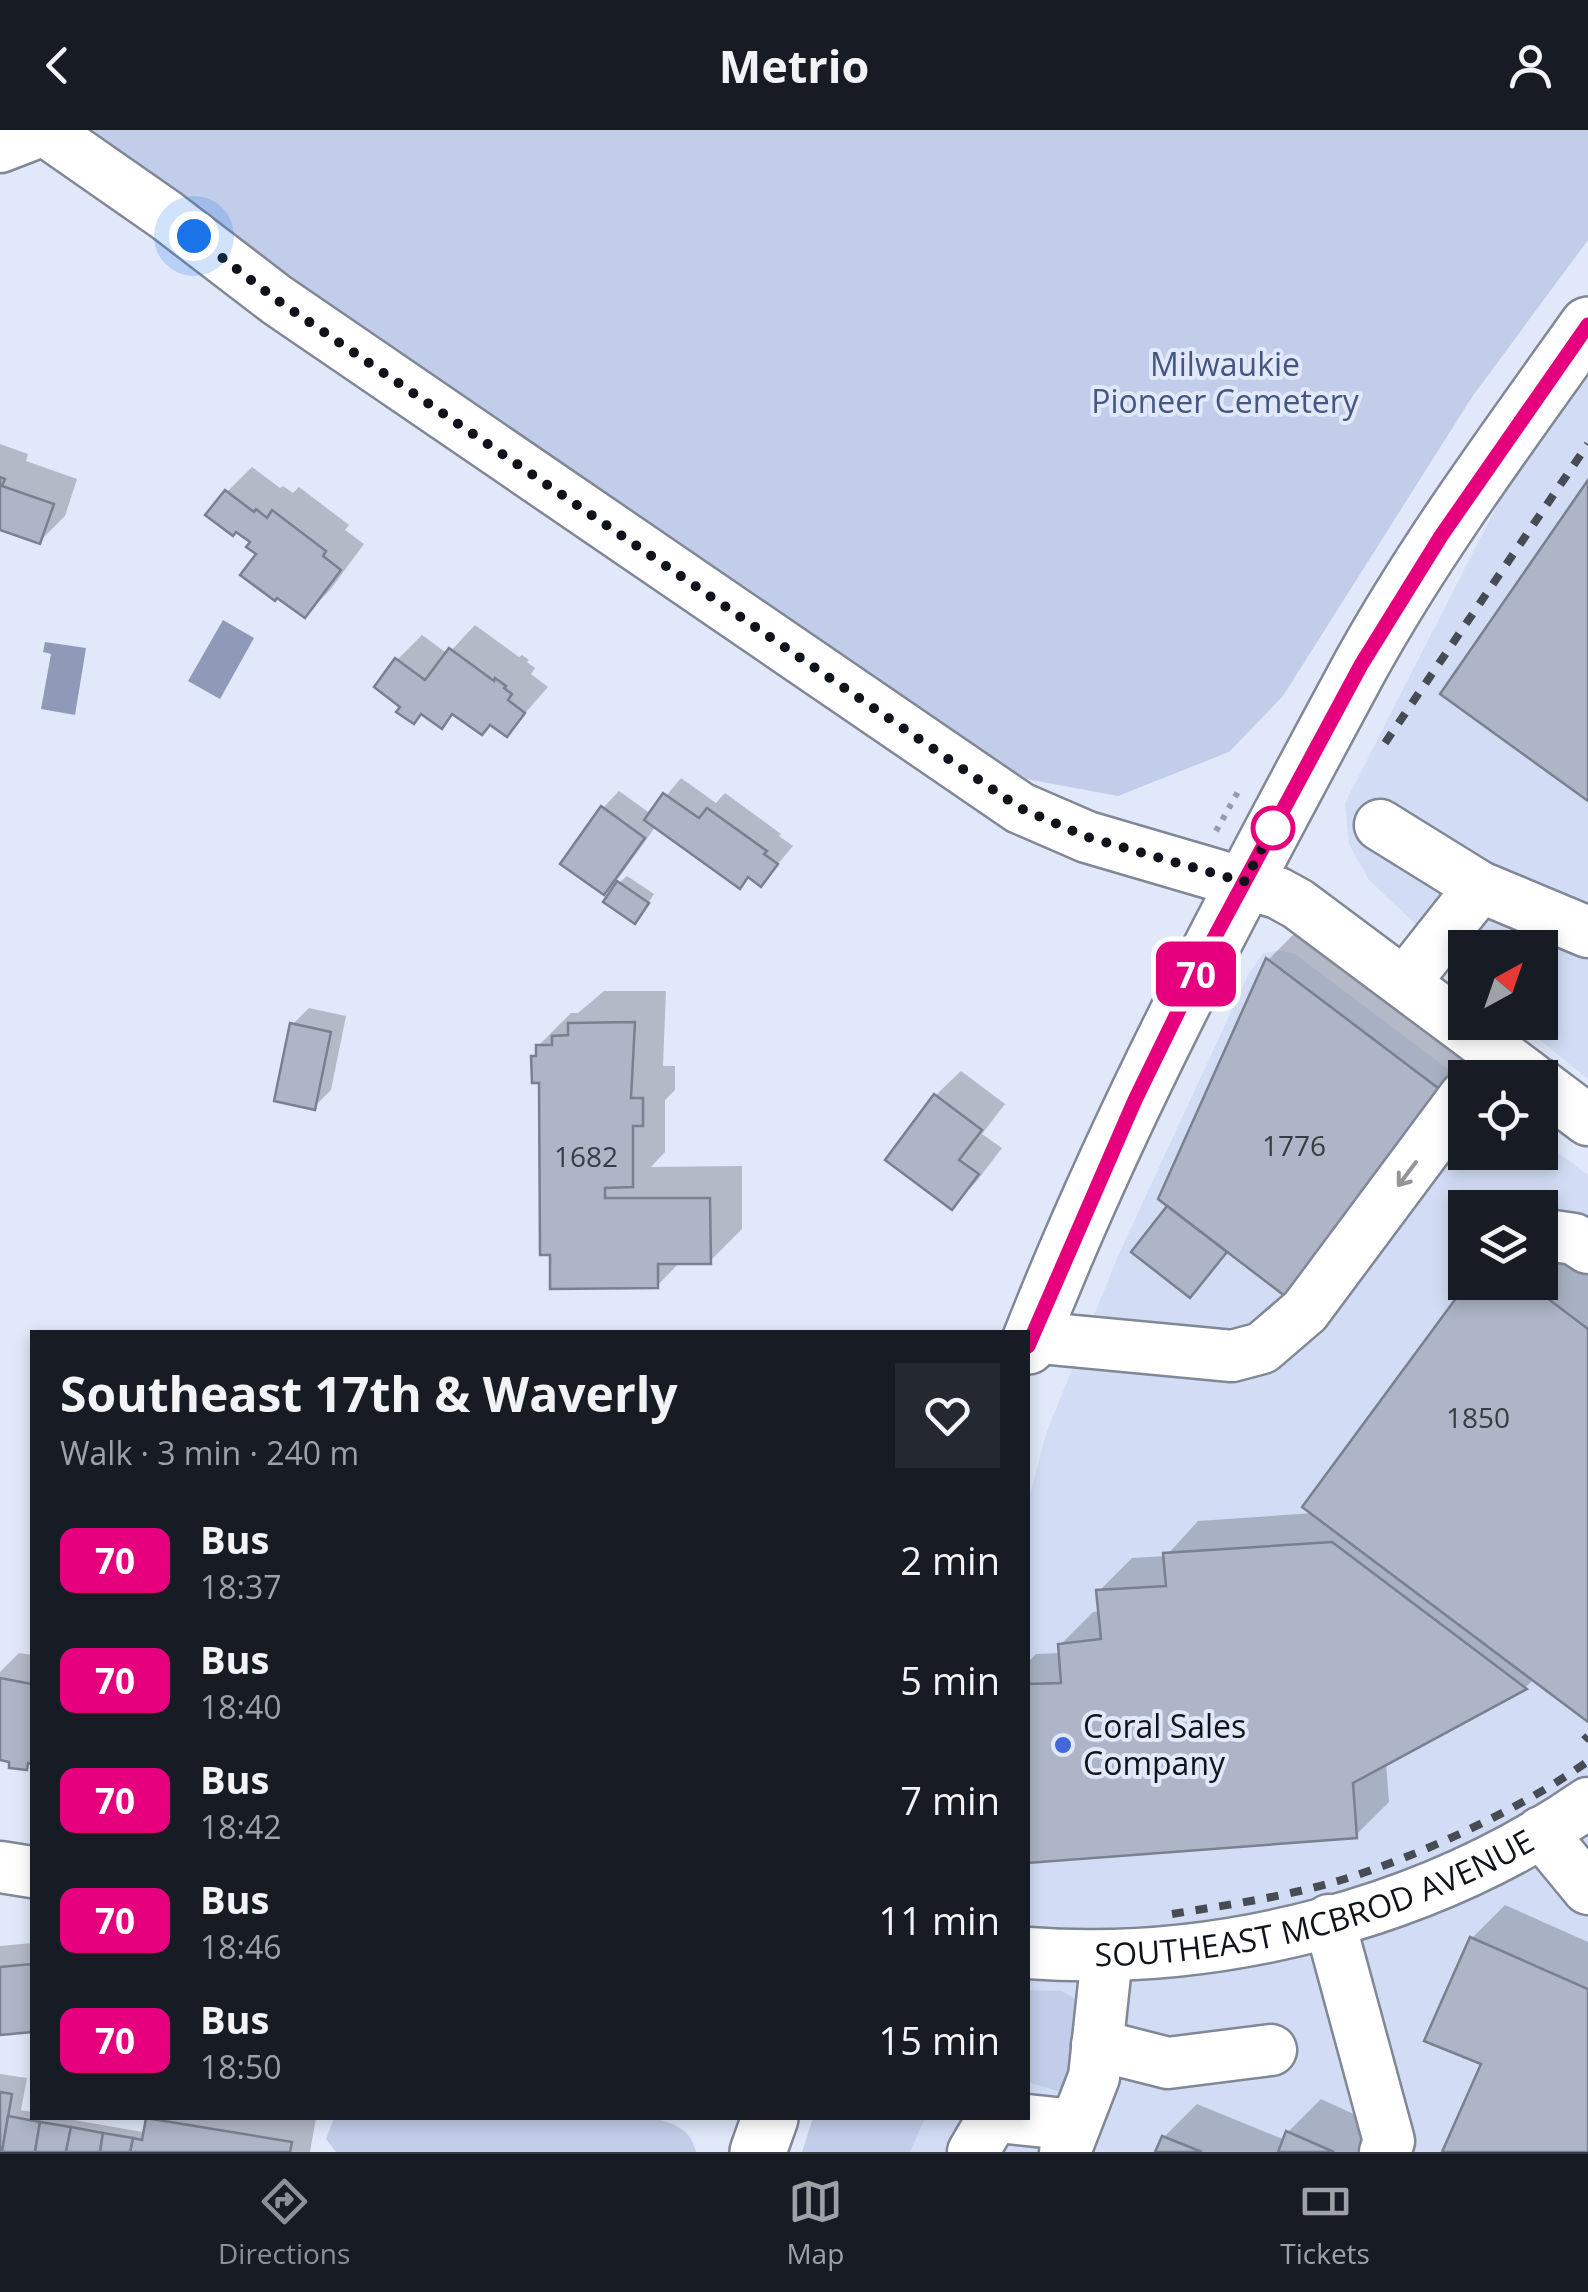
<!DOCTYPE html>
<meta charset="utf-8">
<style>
:root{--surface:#171b24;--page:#242831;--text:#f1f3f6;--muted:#9ea1a6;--line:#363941;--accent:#8c9099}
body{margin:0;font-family:"Open Sans",sans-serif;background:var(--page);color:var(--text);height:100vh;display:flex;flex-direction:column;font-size:38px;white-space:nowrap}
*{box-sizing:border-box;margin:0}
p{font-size:32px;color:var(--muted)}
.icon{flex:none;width:55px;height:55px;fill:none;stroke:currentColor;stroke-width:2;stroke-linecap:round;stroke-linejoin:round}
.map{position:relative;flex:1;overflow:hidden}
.side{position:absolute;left:30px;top:1200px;width:1000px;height:790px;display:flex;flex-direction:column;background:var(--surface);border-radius:0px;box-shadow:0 5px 15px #0003}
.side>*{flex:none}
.badge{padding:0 20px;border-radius:15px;font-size:35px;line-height:65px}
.needle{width:65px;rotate:40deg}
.tools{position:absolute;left:1448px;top:800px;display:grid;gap:20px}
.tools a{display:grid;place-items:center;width:110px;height:110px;border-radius:0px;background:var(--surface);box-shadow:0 5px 15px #0003;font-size:50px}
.you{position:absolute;width:50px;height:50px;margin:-25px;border:8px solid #fff;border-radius:50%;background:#1a73e8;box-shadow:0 0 0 15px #1a73e833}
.map>.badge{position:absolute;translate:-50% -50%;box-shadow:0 0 0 5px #fff}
.round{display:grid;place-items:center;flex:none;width:105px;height:105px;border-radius:0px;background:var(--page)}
.head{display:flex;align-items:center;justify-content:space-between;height:170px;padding:0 30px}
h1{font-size:48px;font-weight:700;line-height:75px}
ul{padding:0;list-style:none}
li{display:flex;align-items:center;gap:30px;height:120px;padding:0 30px}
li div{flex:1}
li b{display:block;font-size:38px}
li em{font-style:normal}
li .badge{min-width:110px;font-weight:700;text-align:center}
header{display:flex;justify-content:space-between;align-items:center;height:130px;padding:0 30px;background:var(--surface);font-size:45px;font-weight:700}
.menu{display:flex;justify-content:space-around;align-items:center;height:140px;border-top:2px solid var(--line);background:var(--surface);font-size:28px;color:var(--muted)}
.menu a{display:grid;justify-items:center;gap:5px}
.menu .on{color:var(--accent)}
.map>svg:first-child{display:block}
.built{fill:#d2ddf5;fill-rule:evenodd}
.green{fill:#c2cee9}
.water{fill:#8e9ab7}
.shadow{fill:#0003}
.building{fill:#adb5c6;stroke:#798090;stroke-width:2.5}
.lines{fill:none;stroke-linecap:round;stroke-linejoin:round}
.minor-casing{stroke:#808797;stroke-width:55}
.major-casing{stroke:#808797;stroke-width:60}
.path{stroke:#969daa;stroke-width:6;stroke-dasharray:5 8;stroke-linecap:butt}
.minor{stroke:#fff;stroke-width:50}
.major{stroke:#fff;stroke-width:55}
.rail{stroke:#474b54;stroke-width:8;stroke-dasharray:12 12;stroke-linecap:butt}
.oneway{stroke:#939598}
.line-casing{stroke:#fff;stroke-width:22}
.line{stroke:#e6007e;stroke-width:15}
.walk{stroke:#101319;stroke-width:10;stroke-dasharray:0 18}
.stop-dot{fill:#fff;stroke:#e6007e;stroke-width:5}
.poi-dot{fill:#4468db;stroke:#e0e8f9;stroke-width:4}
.labels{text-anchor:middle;stroke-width:8;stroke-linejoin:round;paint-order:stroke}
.number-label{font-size:28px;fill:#373c44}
.park-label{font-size:32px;fill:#455682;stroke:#e0e8f9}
.poi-label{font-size:32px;fill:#101319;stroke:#e0e8f9;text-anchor:start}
.street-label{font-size:32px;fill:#101319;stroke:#e0e8f9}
</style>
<header><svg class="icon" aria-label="back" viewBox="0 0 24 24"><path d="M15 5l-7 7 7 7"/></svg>Metrio<svg class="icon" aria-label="person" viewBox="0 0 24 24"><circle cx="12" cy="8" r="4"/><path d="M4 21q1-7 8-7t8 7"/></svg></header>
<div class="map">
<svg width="1588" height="2022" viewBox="0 0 1588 2022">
<rect width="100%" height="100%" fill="#e0e8f9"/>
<g class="built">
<polygon points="1588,240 1588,949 1519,893 1540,892 1540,818 1465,818 1465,841 1369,750 1349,714 1345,673 1512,346"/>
<path d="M1278 820 1295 824 1465 952V1022H1540V1009L1588 1045V2022H832L844 1988H1028V1371L1047 1301 1118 1126 1249 843 1263 824ZM1465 1078H1540V1152H1465Z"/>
</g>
<g class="green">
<polygon points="76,0 1588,0 1588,110 1472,267 1283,566 1229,622 1118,666 1026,649 796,498"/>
<polygon points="1028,1860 1062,1861 1078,1870 1074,1966 1028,1952"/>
<path d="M334 1988H649C672 1992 690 1997 696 2022H336L326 2009Z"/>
<polygon points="813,1988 925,1988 910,2022 802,2022"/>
</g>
<g class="water">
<polygon points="223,490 254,508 220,569 188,551"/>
<polygon points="45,512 86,518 75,585 41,579 51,524 43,522"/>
</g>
<g class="shadow">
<polygon points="0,314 28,324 26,331 77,349 65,386 40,411 0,398"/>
<polygon points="252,337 280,358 283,356 293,363 299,357 349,395 345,400 364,414 330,460 305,485 259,423 227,362"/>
<polygon points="475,495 519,527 522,525 529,530 527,532 535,538 531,544 548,557 507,604 491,592 454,582 441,595 423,582 414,591 404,577 397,530 422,505 448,524"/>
<polygon points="681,648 716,673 725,663 781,704 779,706 793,716 761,754 656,696 620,746 603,762 603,678 619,661 651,684"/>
<polygon points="627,746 654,764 642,783 619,753"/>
<polygon points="1301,797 1477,930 1322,1134 1228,1120 1206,1148 1135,1121 1170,1076 1161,1068 1268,830"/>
<polygon points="604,861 666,861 663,936 675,936 675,960 665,970 665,1022 651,1037 742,1036 742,1099 710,1131 681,1131 657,1156 552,1156 541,950 534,927 538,922 538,916 571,883 578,883"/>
<polygon points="309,878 346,886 331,960 314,977 292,895"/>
<polygon points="961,941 1005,974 982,1004 1002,1018 976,1052 952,1077 889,1029 936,965"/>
<polygon points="1540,1106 1588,1142 1588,1589 1534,1549 1526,1557 1386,1633 1389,1672 1356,1705 1028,1730 1028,1532 1036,1524 1061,1523 1060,1515 1093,1482 1101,1481 1099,1461 1132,1428 1166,1426 1198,1391 1314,1383 1472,1152 1540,1152"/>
<polygon points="19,1523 32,1525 32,1631 26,1638 0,1628 0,1542"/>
<polygon points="1505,1775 1588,1812 1588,2022 1445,2022 1484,1933 1472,1808"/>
<polygon points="32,1813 32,1899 0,1902 0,1816"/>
<polygon points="0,1944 27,1948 21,1980 32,1982 32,1988 62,1988 143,2002 148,1988 316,1988 310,2022 19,2022 0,2019"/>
<polygon points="1321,1969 1373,1993 1360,2022 1157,2022 1164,2007 1197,1974 1285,2010 1288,2002"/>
</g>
<g class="building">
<polygon points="0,347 5,349 2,356 54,374 40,414 0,400"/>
<polygon points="1588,350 1588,671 1440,564"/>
<polygon points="225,360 254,382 256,379 267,388 272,380 326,421 323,426 341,440 305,488 277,468 275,471 240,445 256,424 246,417 250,412 236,402 233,406 205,385"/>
<polygon points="449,518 494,551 495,548 506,556 504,558 512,564 508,570 525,583 507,607 490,595 482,605 452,584 442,599 421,584 414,594 396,582 400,577 374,557 395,528 425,550"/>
<polygon points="663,663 699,688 707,678 767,721 764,724 778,734 761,757 748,747 740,759 644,690"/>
<polygon points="601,676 645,708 604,765 560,734"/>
<polygon points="617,751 649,773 635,794 603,772"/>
<polygon points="1266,828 1446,964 1290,1170 1158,1069"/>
<polygon points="635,892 631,968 643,968 643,996 633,996 633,1057 605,1058 605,1068 710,1068 711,1134 658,1134 658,1158 550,1159 550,1125 540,1125 539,953 532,953 531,926 536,926 536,915 552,915 552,906 568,905 568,893"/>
<polygon points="290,893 331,902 315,980 274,971"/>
<polygon points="934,964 982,1000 959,1030 979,1044 952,1080 885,1030"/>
<polygon points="1167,1076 1227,1122 1190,1168 1131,1122"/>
<polygon points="1468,1152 1526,1152 1588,1199 1588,1592 1302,1377"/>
<polygon points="1332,1412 1527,1559 1353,1653 1357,1708 1028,1733 1028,1554 1061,1553 1058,1514 1101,1509 1096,1460 1166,1456 1163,1423"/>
<polygon points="0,1548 32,1554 32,1634 28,1633 27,1640 9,1638 9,1632 0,1630"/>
<polygon points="1470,1807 1588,1859 1588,2022 1442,2022 1481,1934 1424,1911"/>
<polygon points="32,1834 32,1902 0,1905 0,1837"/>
<polygon points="0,1962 12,1964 2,2022 0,2021"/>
<polygon points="8,1986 40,1992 35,2022 2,2022"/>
<polygon points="146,1988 292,2012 290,2022 130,2022 133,2008 142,2010"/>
<polygon points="40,1992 71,1997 66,2022 35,2022"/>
<polygon points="71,1997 103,2003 100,2022 66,2022"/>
<polygon points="1286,2001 1334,2022 1278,2022"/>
<polygon points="103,2003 133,2008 130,2022 100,2022"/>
<polygon points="1162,2006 1202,2022 1155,2022"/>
</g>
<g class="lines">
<defs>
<g id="minor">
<polyline points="44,0 166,85 277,170 1020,678 1087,707 1278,763 1298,774 1531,948"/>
<polyline points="0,17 44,0"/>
<polyline points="1380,695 1480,757 1588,802"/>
<polyline points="1405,852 1480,757"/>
<polyline points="1540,954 1588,990"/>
<polyline points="1540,1104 1574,1109 1588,1118"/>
<polyline points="1031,1207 1232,1226 1262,1218 1305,1181 1465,966"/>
<polyline points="1541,1702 1588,1759"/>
<polyline points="0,1737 32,1742"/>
<polyline points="1329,1790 1389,2011 1385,2022"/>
<path id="s1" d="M1028 1823C1220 1837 1429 1783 1588 1673"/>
<polyline points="1097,1915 1168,1933 1271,1920"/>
<polyline points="1008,1988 1075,1995"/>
<polyline points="973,2022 993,1988"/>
<polyline points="1065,2022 1094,1947 1107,1826"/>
</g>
<g id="major">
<path d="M1028 1216C1120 980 1241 758 1361 535 1427 416 1509 306 1588 195"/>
<polyline points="758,2022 770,1988"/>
</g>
</defs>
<use href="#minor" class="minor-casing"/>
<use href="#major" class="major-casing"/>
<polyline class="path" points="1216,701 1239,660"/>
<use href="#minor" class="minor"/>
<use href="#major" class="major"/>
<g class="rail">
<polyline points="1385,613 1588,314"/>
<polyline points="1584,1610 1588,1606"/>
<path d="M1172 1784C1227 1775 1284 1767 1338 1751 1415 1728 1524 1678 1588 1631"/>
</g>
</g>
<defs><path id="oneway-shaft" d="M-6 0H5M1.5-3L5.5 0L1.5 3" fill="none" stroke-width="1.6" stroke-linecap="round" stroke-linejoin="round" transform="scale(2.5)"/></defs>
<use class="oneway" href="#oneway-shaft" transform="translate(1407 1044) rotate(127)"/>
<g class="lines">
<defs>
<polyline id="line" points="1028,1216 1135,970 1212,812 1361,535 1441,406 1588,195"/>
</defs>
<use href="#line" class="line-casing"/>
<use href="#line" class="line"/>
<polyline class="walk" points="194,106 277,170 1020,678 1087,707 1244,752 1273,698"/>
</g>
<circle class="stop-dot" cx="1273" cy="698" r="20"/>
<circle class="poi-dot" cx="1063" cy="1615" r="10"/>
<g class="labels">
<g class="number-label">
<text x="1294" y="1026">1776</text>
<text x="586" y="1037">1682</text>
<text x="1478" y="1298">1850</text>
</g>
<g class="park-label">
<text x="1225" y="246">Milwaukie<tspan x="1225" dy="37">Pioneer Cemetery</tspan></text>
</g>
<g class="poi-label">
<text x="1083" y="1608">Coral Sales<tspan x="1083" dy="37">Company</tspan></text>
</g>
<g class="street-label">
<text dy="11" stroke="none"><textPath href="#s1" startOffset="295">SOUTHEAST MCBROD AVENUE</textPath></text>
</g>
</g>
</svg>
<div class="tools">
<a><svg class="needle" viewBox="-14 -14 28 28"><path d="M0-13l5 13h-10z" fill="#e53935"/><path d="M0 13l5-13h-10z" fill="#9ea1a6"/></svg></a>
<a><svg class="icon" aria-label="locate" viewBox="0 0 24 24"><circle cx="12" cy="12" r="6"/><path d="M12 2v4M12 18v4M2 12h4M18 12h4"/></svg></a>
<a><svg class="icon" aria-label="layers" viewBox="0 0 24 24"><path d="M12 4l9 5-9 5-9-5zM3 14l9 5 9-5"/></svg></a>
</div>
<div class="you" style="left:194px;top:106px"></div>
<b class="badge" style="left:1196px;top:844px;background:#e6007e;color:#fff">70</b>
<section class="side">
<div class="head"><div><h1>Southeast 17th &amp; Waverly</h1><p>Walk · 3 min · 240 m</p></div><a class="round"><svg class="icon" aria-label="heart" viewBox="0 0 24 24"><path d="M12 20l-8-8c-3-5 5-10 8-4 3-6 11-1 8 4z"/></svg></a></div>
<ul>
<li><span class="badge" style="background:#e6007e;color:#fff">70</span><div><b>Bus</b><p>18:37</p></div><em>2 min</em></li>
<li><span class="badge" style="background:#e6007e;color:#fff">70</span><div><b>Bus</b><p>18:40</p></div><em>5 min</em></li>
<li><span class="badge" style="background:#e6007e;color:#fff">70</span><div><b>Bus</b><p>18:42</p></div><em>7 min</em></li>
<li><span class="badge" style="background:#e6007e;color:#fff">70</span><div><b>Bus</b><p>18:46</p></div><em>11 min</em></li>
<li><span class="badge" style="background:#e6007e;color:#fff">70</span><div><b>Bus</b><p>18:50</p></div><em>15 min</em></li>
</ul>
</section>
</div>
<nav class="menu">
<a class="on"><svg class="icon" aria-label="directions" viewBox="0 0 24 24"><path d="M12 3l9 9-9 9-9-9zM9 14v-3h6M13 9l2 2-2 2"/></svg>Directions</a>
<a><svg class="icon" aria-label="map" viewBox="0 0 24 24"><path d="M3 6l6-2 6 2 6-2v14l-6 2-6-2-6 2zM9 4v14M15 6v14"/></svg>Map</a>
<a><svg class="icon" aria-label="tickets" viewBox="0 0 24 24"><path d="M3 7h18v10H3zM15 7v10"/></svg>Tickets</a>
</nav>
